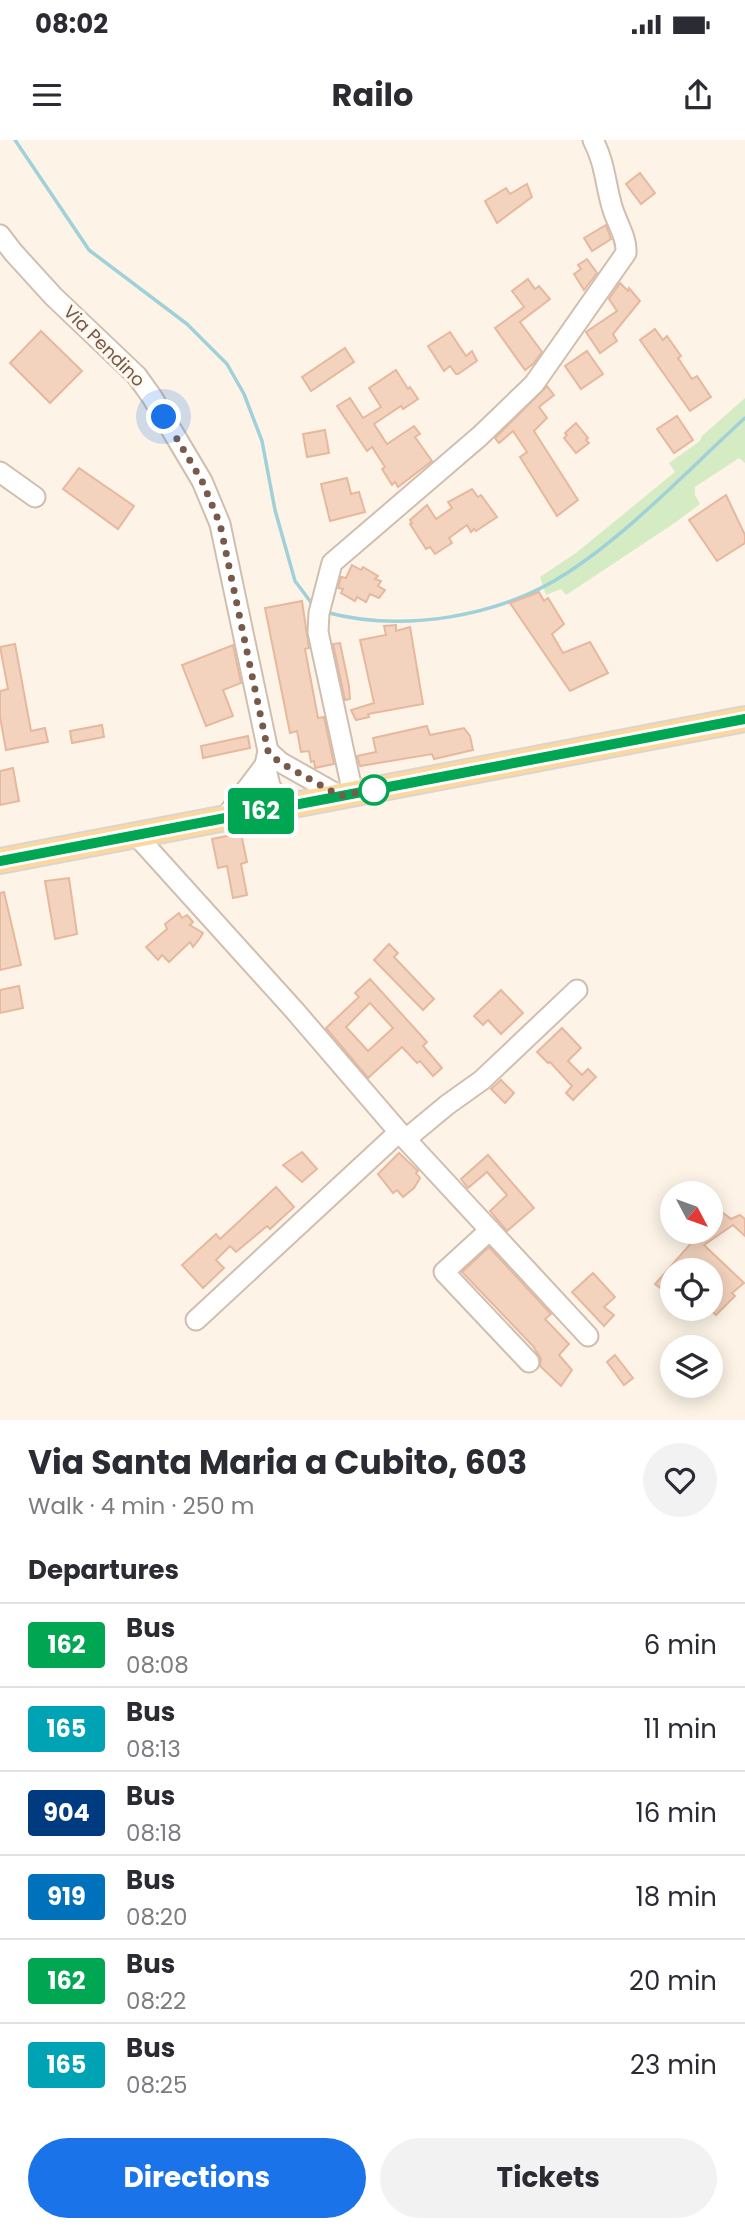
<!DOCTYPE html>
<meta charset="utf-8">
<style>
:root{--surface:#fff;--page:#f2f2f3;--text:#2b2b33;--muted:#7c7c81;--line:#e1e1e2;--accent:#1a73e8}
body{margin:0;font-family:Poppins,sans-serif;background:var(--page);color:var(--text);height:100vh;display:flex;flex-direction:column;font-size:26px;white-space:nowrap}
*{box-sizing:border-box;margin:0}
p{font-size:23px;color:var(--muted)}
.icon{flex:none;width:38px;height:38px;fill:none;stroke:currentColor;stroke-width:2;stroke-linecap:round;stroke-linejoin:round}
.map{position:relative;height:1280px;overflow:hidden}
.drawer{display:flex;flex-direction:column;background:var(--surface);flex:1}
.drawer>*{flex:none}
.badge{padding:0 14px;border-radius:5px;font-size:24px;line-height:46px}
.needle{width:46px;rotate:131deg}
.controls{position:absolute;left:660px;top:1041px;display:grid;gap:14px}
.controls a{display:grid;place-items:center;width:63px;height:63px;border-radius:50%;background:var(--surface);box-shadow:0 4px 18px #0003;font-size:35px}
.you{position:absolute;width:35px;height:35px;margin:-18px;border:5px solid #fff;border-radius:50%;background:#1a73e8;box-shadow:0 0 0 10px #1a73e833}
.map>.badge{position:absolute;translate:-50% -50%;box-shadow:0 0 0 4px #fff}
h2{padding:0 28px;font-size:26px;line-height:63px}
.round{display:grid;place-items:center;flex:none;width:74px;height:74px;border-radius:37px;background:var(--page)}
.summary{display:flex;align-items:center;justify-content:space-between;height:119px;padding:0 28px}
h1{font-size:33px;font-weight:700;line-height:52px}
.cta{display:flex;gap:14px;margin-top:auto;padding:14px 28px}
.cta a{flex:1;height:80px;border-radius:42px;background:var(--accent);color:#fff;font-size:28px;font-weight:700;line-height:80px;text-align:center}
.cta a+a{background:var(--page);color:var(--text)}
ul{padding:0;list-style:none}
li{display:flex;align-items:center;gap:21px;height:84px;padding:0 28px;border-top:2px solid var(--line)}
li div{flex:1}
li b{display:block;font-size:26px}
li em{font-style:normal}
li .badge{min-width:77px;font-weight:700;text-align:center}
.status{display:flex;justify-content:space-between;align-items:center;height:49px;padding:0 35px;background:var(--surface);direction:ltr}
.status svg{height:19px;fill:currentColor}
header{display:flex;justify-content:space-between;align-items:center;height:91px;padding:0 28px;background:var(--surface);font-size:32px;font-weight:700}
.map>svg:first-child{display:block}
.green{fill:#d5ebc4}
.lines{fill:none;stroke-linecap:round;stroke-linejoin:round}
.stream{stroke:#a0d1d9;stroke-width:3.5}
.building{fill:#f3d2be;stroke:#e6b89e;stroke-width:2;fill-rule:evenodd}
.minor-casing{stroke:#d1beae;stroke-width:23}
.major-casing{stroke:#dcd4d0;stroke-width:28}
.minor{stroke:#fff;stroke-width:19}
.major{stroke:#fcd89e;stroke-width:24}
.line-casing{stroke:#fff;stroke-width:16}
.line{stroke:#00a651;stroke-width:10}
.walk{stroke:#775a4a;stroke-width:7;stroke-dasharray:0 12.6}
.stop-dot{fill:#fff;stroke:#00a651;stroke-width:3.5}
.labels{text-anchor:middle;stroke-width:6;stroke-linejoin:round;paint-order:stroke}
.street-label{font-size:18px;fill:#775a4a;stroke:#fff8ee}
</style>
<div class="status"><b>08:02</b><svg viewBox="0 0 49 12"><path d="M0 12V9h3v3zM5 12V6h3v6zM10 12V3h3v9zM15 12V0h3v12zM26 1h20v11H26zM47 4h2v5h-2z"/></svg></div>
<header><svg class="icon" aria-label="menu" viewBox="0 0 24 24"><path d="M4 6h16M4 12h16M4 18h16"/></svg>Railo<svg class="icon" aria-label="share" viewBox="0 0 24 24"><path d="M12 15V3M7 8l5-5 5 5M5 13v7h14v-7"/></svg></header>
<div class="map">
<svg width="745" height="1280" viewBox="0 0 745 1280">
<rect width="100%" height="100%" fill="#fdf4e7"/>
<polygon class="green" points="745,258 745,323 739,318 695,347 695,355 700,364 676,382 566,455 561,449 546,455 540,437 576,413 675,332 669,323 700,301 702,296"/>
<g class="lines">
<g class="stream">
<polyline points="15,0 89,110 187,184 227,224 244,254 262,301 275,370 295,441 313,465"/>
<path d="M325 472C403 493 500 477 567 433 629 393 690 328 745 278"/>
</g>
</g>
<g class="building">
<polygon points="640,33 655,53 641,64 626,44"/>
<polygon points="527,44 532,57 497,83 485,61 506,48 510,54"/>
<polygon points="606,85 611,99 592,111 584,98"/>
<polygon points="587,119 597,133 584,150 574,134 581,129 578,125"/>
<polygon points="528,139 535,149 539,146 550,159 520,182 542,212 533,224 525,230 495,188 524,167 512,151"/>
<polygon points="620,143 628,151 629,148 640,161 613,194 617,201 600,213 586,192 617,171 609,159"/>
<polygon points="655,189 663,200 667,196 681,216 678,218 692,239 697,236 711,257 690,271 640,200"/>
<polygon points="41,191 82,231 50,263 10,223"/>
<polygon points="450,192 466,216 472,211 477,221 458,234 456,234 450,226 444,231 428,206"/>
<polygon points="345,208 354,222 311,251 302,237"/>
<polygon points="587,211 603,234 581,249 565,226"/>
<polygon points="396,230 408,249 410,247 418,259 403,269 401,266 374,284 387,304 414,286 420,294 415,297 432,321 398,347 395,342 392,345 382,329 385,327 372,307 367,311 337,266 350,258 363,278 381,267 369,248"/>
<polygon points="547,246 554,255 539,267 547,278 534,291 578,360 557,376 520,317 527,312 513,291 499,303 495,298"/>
<polygon points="677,276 693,300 674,313 657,289"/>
<polygon points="576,283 588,298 586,300 589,303 576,313 564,298 567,295 565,293"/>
<polygon points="325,290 329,313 307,317 303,294"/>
<polygon points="79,328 134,366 118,389 63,349"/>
<polygon points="347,338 351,354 359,352 365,372 330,381 321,344"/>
<polygon points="472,349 478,357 481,355 497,377 476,391 474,389 471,392 467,385 449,398 452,403 435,414 430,407 426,409 410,384 412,383 410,380 427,365 436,379 452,368 448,362"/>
<polygon points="726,355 745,395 745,403 717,421 689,380"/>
<polygon points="352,425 361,430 363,427 378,436 375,439 381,441 378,446 385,450 379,458 370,454 366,462 357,457 355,461 341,453 343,449 338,448 341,437 346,438"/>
<polygon points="539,452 544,461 548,458 564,484 552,494 563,513 590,502 608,533 570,551 510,463"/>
<polygon points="302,461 309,508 305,509 318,578 324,577 334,624 315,628 314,621 311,622 309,611 301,612 297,591 290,593 265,468"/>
<polygon points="396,485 396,491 410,487 423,564 368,574 369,577 356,580 351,570 374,563 360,500 386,495 384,486"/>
<polygon points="340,503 349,546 350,559 345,560 333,504"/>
<polygon points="15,504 31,591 45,588 48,602 6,610 0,577 0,551 8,549 0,507"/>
<polygon points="233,505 241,543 223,550 233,576 206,586 182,525"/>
<polygon points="102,585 104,597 72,603 70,591"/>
<polygon points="427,586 430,595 464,588 470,596 473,610 434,619 432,614 360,626 357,616 376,612 373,598"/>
<polygon points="248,596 250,608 203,618 201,606"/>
<polygon points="13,628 19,661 0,665 0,631"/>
<polygon points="241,693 247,722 241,724 247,755 233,758 227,726 218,728 212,699"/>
<polygon points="69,738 77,794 55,799 45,741"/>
<polygon points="4,752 21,825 0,830 0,753"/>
<polygon points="179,773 182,778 187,775 193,782 190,785 203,793 200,798 193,807 190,802 169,822 162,815 158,820 146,807 167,789 165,784"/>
<polygon points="389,804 398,813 394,817 434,859 423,870 374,820"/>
<path d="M370 839 427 902 423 906 442 928 433 936 420 921 417 923 402 907 368 938 326 888 359 857 355 853ZM370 863 393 888 368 911 346 887Z"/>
<polygon points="19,846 23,868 0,873 0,850"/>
<polygon points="501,850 523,873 501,894 488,880 483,885 474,876"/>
<polygon points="562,888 581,908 568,921 582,935 588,929 596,937 573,960 566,953 572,946 550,922 548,923 537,912"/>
<polygon points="501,940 514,953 505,963 491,949"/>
<polygon points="302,1012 317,1029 302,1042 283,1025"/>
<polygon points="399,1013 418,1031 416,1033 420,1038 414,1048 403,1057 397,1050 393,1053 378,1034"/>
<polygon points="488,1015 534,1068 507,1091 490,1071 507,1055 487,1032 468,1048 461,1039"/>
<polygon points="276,1047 294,1067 270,1089 267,1086 236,1112 230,1106 216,1120 224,1128 203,1148 182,1125 216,1094 220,1099"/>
<polygon points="722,1072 731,1079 740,1075 745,1079 745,1096 733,1085 704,1105 744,1143 732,1153 735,1156 716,1175 710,1169 710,1130 672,1130 672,1139 663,1150 655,1144 701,1092 710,1092 710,1083"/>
<polygon points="489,1107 551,1174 545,1179 569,1204 559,1215 572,1230 561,1246 540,1226 541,1219 533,1206 462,1132"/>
<polygon points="593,1133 615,1157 604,1167 614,1175 604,1186 572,1152"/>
<polygon points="615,1215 633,1238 624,1245 607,1222"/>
</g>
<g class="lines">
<defs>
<g id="minor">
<polyline points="0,95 13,112 53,156 137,236 152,257 202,341 220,384 268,611 265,625 225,678"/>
<polyline points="0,332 35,357"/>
<polyline points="268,611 280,622 340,656"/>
<polyline points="265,625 270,646 283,667"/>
<path d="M353 654 318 492 319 473 332 423 480 296 534 244 626 113C627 98 618 85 613 70 605 45 606 25 593 0"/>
<polyline points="136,695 295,871 399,992 588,1196"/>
<polyline points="406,999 447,965 482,940 577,850"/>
<polyline points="490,1090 444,1132 529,1222"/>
<polyline points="196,1180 399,992"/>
</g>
<polyline id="major" points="0,721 745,579"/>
</defs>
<use href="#minor" class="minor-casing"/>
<use href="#major" class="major-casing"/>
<use href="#minor" class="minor"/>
<use href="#major" class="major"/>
</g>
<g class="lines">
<defs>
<polyline id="line" points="0,721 745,579"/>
</defs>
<use href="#line" class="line-casing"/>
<use href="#line" class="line"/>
<polyline class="walk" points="164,277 202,341 220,384 268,611 279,622 340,656 376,649 374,650"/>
</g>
<circle class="stop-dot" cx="374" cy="650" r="14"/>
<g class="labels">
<g class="street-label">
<text transform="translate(104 206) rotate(45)" y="6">Via Pendino</text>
</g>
</g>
</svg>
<div class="controls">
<a><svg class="needle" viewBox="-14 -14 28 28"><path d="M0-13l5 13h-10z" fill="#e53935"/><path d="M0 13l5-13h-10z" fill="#7c7c81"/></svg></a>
<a><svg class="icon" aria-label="locate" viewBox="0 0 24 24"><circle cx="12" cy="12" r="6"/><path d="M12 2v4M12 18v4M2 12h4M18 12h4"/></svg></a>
<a><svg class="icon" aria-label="layers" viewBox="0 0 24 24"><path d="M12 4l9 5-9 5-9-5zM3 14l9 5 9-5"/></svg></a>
</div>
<div class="you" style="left:164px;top:277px"></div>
<b class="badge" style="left:261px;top:671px;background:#00a651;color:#fff">162</b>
</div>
<section class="drawer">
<div class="summary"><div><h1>Via Santa Maria a Cubito, 603</h1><p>Walk · 4 min · 250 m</p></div><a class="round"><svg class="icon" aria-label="heart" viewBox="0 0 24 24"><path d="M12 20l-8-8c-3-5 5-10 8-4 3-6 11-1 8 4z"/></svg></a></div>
<h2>Departures</h2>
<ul>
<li><span class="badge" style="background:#00a651;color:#fff">162</span><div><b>Bus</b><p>08:08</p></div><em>6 min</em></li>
<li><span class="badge" style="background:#00a3b4;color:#fff">165</span><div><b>Bus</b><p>08:13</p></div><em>11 min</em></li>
<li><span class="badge" style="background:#003b80;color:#fff">904</span><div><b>Bus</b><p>08:18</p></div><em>16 min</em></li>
<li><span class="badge" style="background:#0072bc;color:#fff">919</span><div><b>Bus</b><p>08:20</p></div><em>18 min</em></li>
<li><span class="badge" style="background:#00a651;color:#fff">162</span><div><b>Bus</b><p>08:22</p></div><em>20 min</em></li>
<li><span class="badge" style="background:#00a3b4;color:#fff">165</span><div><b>Bus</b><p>08:25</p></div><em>23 min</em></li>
</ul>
<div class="cta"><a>Directions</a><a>Tickets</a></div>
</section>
